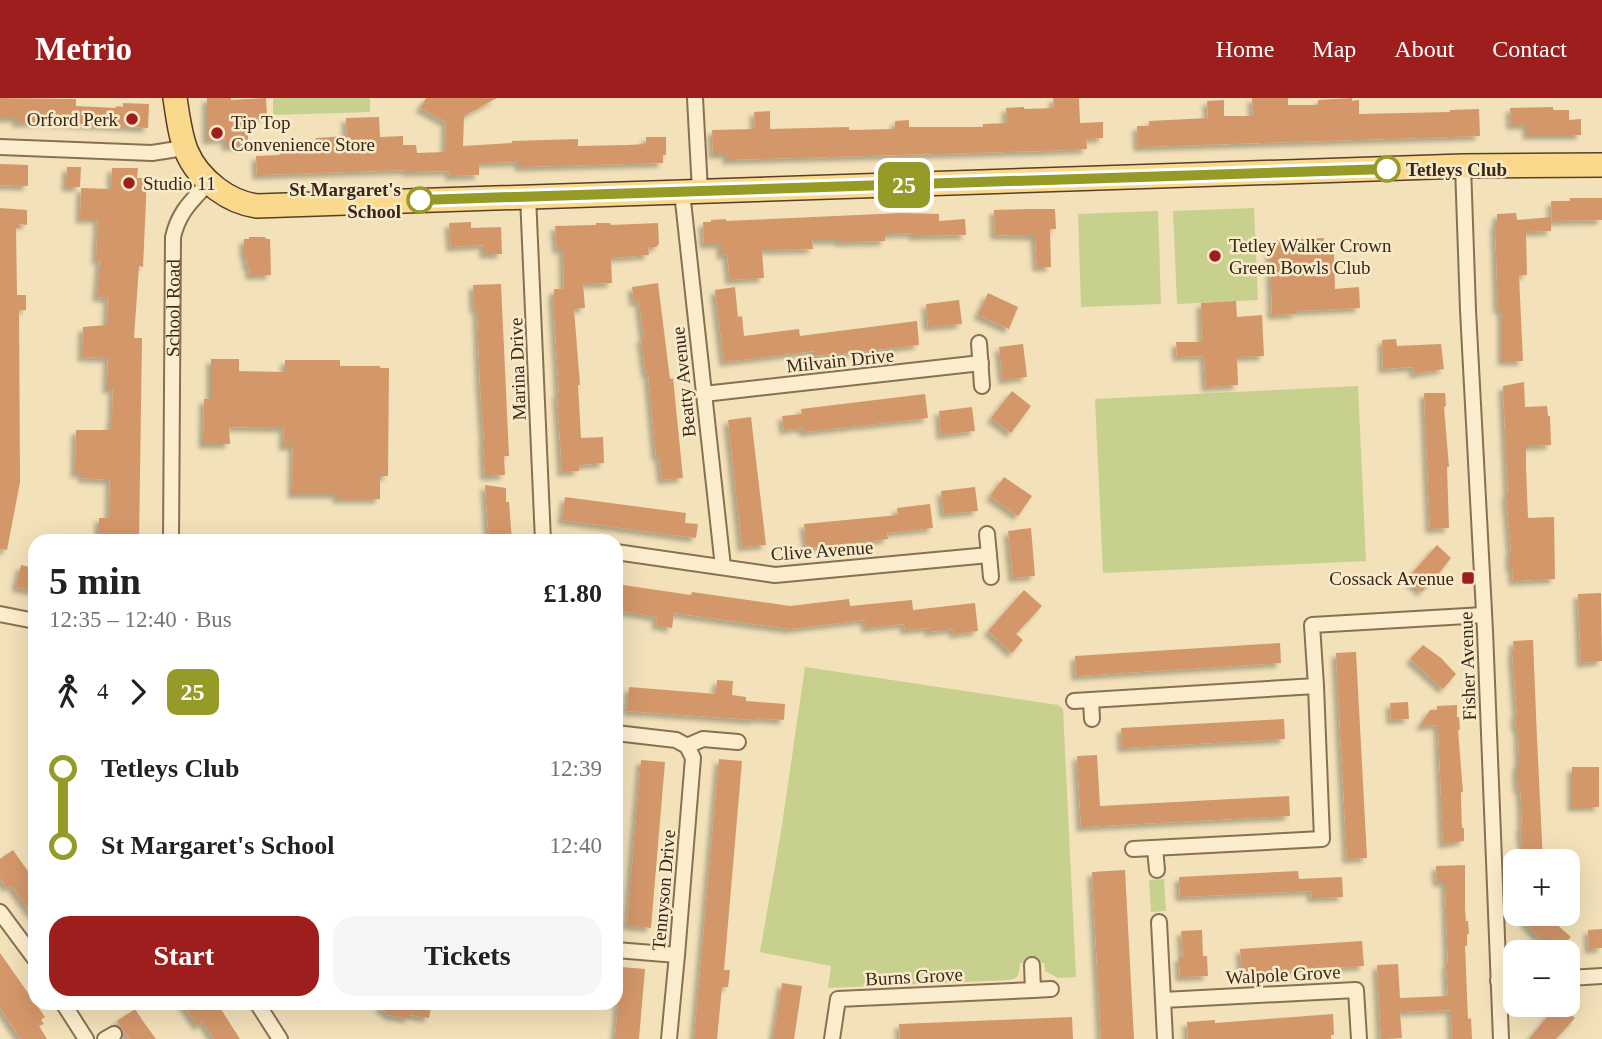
<!DOCTYPE html>
<meta charset="utf-8">
<style>
:root{--surface:#fff;--page:#f6f6f6;--text:#222;--muted:#767676;--accent:#9e1d1d}
body{margin:0;font-family:"Times New Roman",serif;background:var(--page);color:var(--text);height:100vh;display:flex;flex-direction:column;font-size:26px;white-space:nowrap}
*{box-sizing:border-box;margin:0}
p{font-size:23px;color:var(--muted)}
.icon{flex:none;width:38px;height:38px;fill:none;stroke:currentColor;stroke-width:2;stroke-linecap:round;stroke-linejoin:round}
.map{position:relative;flex:1;overflow:hidden}
.panel{position:absolute;left:28px;top:436px;width:595px;height:476px;display:flex;flex-direction:column;background:var(--surface);border-radius:21px;box-shadow:0 7px 28px #0002}
.panel>*{flex:none}
.badge{padding:0 14px;border-radius:10px;font-size:24px;line-height:46px}
.controls{position:absolute;left:1503px;top:751px;display:grid;gap:14px}
.controls a{display:grid;place-items:center;width:77px;height:77px;border-radius:14px;background:var(--surface);box-shadow:0 7px 28px #0002;font-size:35px}
.map>.badge{position:absolute;translate:-50% -50%;box-shadow:0 0 0 4px #fff}
.legs{display:flex;align-items:center;gap:10px;height:77px;padding:0 21px;font-size:23px}
.legs p{margin-inline-start:auto}
.headline{display:flex;align-items:center;justify-content:space-between;height:119px;padding:0 21px}
h1{font-size:38px;font-weight:600;line-height:52px}
.cta{display:flex;gap:14px;margin-top:auto;padding:14px 21px}
.cta a{flex:1;height:80px;border-radius:21px;background:var(--accent);color:#fff;font-size:28px;font-weight:600;line-height:80px;text-align:center}
.cta a+a{background:var(--page);color:var(--text)}
ul{padding:0 21px;list-style:none}
li{display:flex;align-items:center;gap:24px;height:77px;font-size:26px}
li i{display:grid;place-items:center;width:10px;height:100%;margin:0 9px;background:currentColor}
li i::after{content:'';width:18px;height:18px;margin:-9px;border:5px solid;border-radius:50%;background:var(--surface)}
li p{margin-inline-start:auto}
li:first-child i{background:linear-gradient(#0000 50%,currentColor 0)}
li:last-child i{background:linear-gradient(currentColor 50%,#0000 0)}
header{display:flex;align-items:center;gap:42px;box-sizing:border-box;height:98px;padding:0 35px;background:var(--accent);color:#fff}
header strong{font-size:33px}
nav{display:flex;gap:38px;margin-inline-start:auto;font-size:24px}
.map>svg:first-child{display:block}
.green{fill:#c8d08d}
.building{fill:#d4976b;filter:url(#shadow)}
.lines{fill:none;stroke-linecap:round;stroke-linejoin:round}
.street-casing{stroke:#8a7053;stroke-width:18}
.primary-casing{stroke:#563e28;stroke-width:26}
.street{stroke:#fceecd;stroke-width:14}
.primary{stroke:#fad98c;stroke-width:23}
.line-1-casing{stroke:#fff;stroke-width:16}
.line-1{stroke:#969a27;stroke-width:10}
.poi-dot{fill:#9e1d1d;stroke:#f9ebca;stroke-width:2.5}
.stop-1-dot{fill:#fff;stroke:#969a27;stroke-width:3.5}
.labels{text-anchor:middle;stroke-width:5;stroke-linejoin:round;paint-order:stroke}
.poi-label{font-size:19px;fill:#372819;stroke:#f9ebca;text-anchor:start}
.stop-label{font-size:19px;font-weight:bold;fill:#372819;stroke:#f9ebca;text-anchor:start}
.street-label{font-size:19px;fill:#372819;stroke:#f9ebca}
</style>
<header>
<strong>Metrio</strong>
<nav><a>Home</a><a>Map</a><a>About</a><a>Contact</a></nav>
</header>
<div class="map">
<svg width="1602" height="941" viewBox="0 0 1602 941">
<defs>
<filter id="shadow"><feDropShadow dx="-4.5" dy="4.5" stdDeviation="2" flood-color="#0004"/></filter>
</defs>
<rect width="100%" height="100%" fill="#f2e1b9"/>
<g class="green">
<polygon points="273,0 370,0 370,14 273,17"/>
<polygon points="1254,110 1258,202 1177,206 1173,113"/>
<polygon points="1158,113 1161,206 1081,209 1078,116"/>
<polygon points="1358,288 1366,463 1103,475 1095,301"/>
<path d="M805 569 1058 607 1063 611 1076 879 1058 880 1045 873 1044 865H1020C1019 875 1020 880 1009 882L828 890 831 868 760 854 781 734Z"/>
<polygon points="1164,781 1166,813 1151,814 1149,782"/>
</g>
<g class="building">
<polygon points="0,0 76,1 76,8 116,10 116,8 123,9 123,5 149,6 148,30 40,24 17,25 17,20 0,20"/>
<polygon points="207,0 231,0 231,2 266,0 267,18 254,19 255,29 248,29 248,48 226,48 226,41 207,42"/>
<polygon points="426,0 497,0 464,18 463,48 512,45 512,43 578,41 578,48 627,47 646,46 646,39 666,39 666,57 663,57 663,65 519,69 519,64 479,65 479,77 450,78 449,73 406,74 406,72 257,77 256,58 280,57 280,55 284,55 284,51 309,50 309,47 316,47 316,40 347,38 346,20 379,19 380,39 403,38 403,47 416,47 417,55 445,54 446,24 420,10"/>
<polygon points="1053,0 1079,0 1080,25 1103,24 1103,40 1086,41 1087,51 1042,53 727,62 727,56 713,56 712,32 755,31 754,14 770,13 770,31 849,29 849,32 895,31 895,23 909,22 909,29 983,29 983,26 1007,25 1006,10 1024,9 1024,11 1054,10"/>
<polygon points="1252,0 1288,0 1288,7 1318,7 1318,2 1352,0 1352,3 1359,2 1359,16 1450,14 1450,12 1479,11 1480,38 1138,49 1137,28 1149,28 1149,23 1208,20 1207,3 1224,2 1224,18 1253,18"/>
<polygon points="1553,9 1553,12 1569,12 1569,22 1581,21 1581,37 1527,37 1527,27 1511,27 1510,10"/>
<polygon points="0,66 28,67 28,88 0,87"/>
<polygon points="67,69 81,69 80,89 66,89"/>
<polygon points="112,70 138,70 137,80 147,80 143,169 139,168 134,240 142,240 139,443 99,443 99,420 109,420 110,382 82,380 82,375 75,375 76,332 111,332 111,321 112,320 113,291 107,291 108,260 82,259 83,229 107,227 108,200 97,199 100,162 96,162 98,121 80,121 81,90 111,91"/>
<polygon points="1570,100 1602,100 1602,122 1552,123 1551,103 1570,103"/>
<polygon points="0,110 27,112 27,127 19,126 19,130 16,130 17,197 26,197 26,212 19,212 20,384 7,452 0,451"/>
<polygon points="1028,111 1055,111 1056,131 1050,131 1051,169 1037,169 1035,138 995,137 994,112"/>
<polygon points="901,115 939,116 939,123 965,121 966,137 913,138 913,135 885,136 885,143 839,144 839,142 812,142 813,151 762,152 764,180 730,182 727,156 721,157 721,146 704,146 703,124 711,124 711,122 726,121 726,123"/>
<polygon points="1516,115 1517,122 1551,119 1551,133 1526,134 1527,177 1519,177 1523,263 1502,263 1502,220 1501,211 1498,211 1495,125 1497,125 1497,116"/>
<polygon points="471,124 471,130 501,129 502,156 484,156 484,147 451,149 449,125"/>
<polygon points="596,125 610,125 611,127 658,125 659,147 657,147 657,149 648,149 649,157 611,160 612,185 583,186 585,210 574,211 580,287 578,287 581,340 603,339 604,365 579,367 579,373 562,374 557,295 559,295 553,197 554,197 554,191 564,191 563,151 557,151 555,128 596,127"/>
<polygon points="249,139 265,139 266,141 270,141 271,177 250,177 249,167 247,167 246,156 244,156 244,141 249,141"/>
<polygon points="1324,140 1324,156 1334,156 1335,191 1359,189 1360,210 1296,213 1296,216 1272,217 1270,147 1277,147 1277,142"/>
<polygon points="658,185 670,281 673,280 683,380 662,382 659,358 656,358 648,275 646,276 641,240 644,240 639,203 634,204 632,189"/>
<polygon points="501,186 509,358 504,358 505,377 485,378 483,343 484,343 480,287 477,210 474,211 473,187"/>
<polygon points="735,189 738,219 742,218 744,238 799,231 800,238 917,223 919,247 840,256 840,255 814,258 814,253 724,264 715,192"/>
<polygon points="988,195 1018,209 1009,231 978,217"/>
<polygon points="959,202 962,226 928,229 926,206"/>
<polygon points="1236,203 1237,219 1262,217 1264,258 1237,259 1238,287 1206,289 1204,258 1177,259 1176,244 1202,244 1201,205"/>
<polygon points="1396,241 1397,248 1441,246 1444,271 1414,276 1413,269 1383,271 1382,242"/>
<polygon points="1023,246 1027,279 1003,282 999,249"/>
<polygon points="211,261 239,261 239,273 285,274 285,262 340,262 340,268 380,268 380,270 389,270 388,378 380,378 380,401 337,401 337,396 292,396 293,348 283,348 284,330 229,329 230,346 203,346 204,301 211,301"/>
<polygon points="1524,284 1525,309 1547,308 1548,318 1550,318 1551,347 1526,348 1526,370 1528,420 1554,419 1555,481 1513,483 1512,469 1510,469 1510,453 1511,453 1506,396 1508,396 1503,288"/>
<polygon points="1012,293 1031,308 1011,335 991,320"/>
<polygon points="1424,295 1445,295 1446,308 1444,309 1449,369 1447,369 1449,430 1430,431"/>
<polygon points="925,296 928,320 804,334 803,330 784,332 782,318 802,316 801,311"/>
<polygon points="972,309 975,333 941,337 939,313"/>
<polygon points="751,319 766,447 742,449 728,322"/>
<polygon points="1004,379 1032,398 1018,418 990,398"/>
<polygon points="485,387 506,390 506,404 509,404 512,443 489,443"/>
<polygon points="975,389 978,413 944,416 941,393"/>
<polygon points="565,399 686,415 685,425 698,426 696,440 562,422"/>
<polygon points="930,406 933,430 887,435 888,441 807,450 804,426 898,417 897,410"/>
<polygon points="1031,430 1035,478 1013,480 1008,433"/>
<polygon points="1437,447 1451,460 1429,488 1428,486 1422,494 1407,481"/>
<polygon points="21,467 35,470 35,493 16,489"/>
<polygon points="616,486 691,497 692,494 790,508 849,501 850,508 912,502 913,512 975,505 978,533 954,536 953,531 929,534 929,530 905,532 904,526 866,530 865,522 789,531 674,515 672,530 656,527 657,519 616,512"/>
<polygon points="1024,492 1042,508 1016,536 1023,542 1012,555 988,533"/>
<polygon points="1601,495 1602,563 1581,565 1578,496"/>
<polygon points="1533,542 1537,641 1543,763 1524,763 1520,729 1522,728 1521,701 1520,691 1518,691 1517,679 1517,666 1519,666 1519,656 1518,630 1516,630 1515,617 1517,616 1512,553 1514,553 1513,543"/>
<polygon points="1280,545 1281,565 1076,578 1075,558"/>
<polygon points="1423,547 1441,560 1456,576 1443,591 1410,561"/>
<polygon points="1356,554 1367,760 1347,761 1336,555"/>
<polygon points="717,582 733,583 732,597 746,599 746,603 785,606 784,622 755,620 755,622 627,613 629,589 716,596"/>
<polygon points="1408,604 1409,621 1391,622 1390,605"/>
<polygon points="1457,607 1457,619 1459,619 1460,632 1458,632 1463,694 1461,694 1461,703 1462,730 1464,730 1464,743 1443,746 1438,627 1420,628 1430,612 1437,612 1437,608"/>
<polygon points="1284,621 1285,641 1122,650 1121,630"/>
<polygon points="1097,657 1100,708 1289,698 1290,718 1081,729 1077,658"/>
<polygon points="719,661 742,663 724,872 730,872 728,889 722,889 717,941 694,941"/>
<polygon points="641,662 665,664 651,830 627,827"/>
<rect x="1572" y="669" width="27" height="40"/>
<polygon points="13,752 35,783 35,820 11,787 7,790 0,780 0,761"/>
<polygon points="1465,767 1465,811 1466,823 1468,823 1469,836 1467,836 1467,848 1465,848 1468,921 1471,920 1472,941 1452,941 1451,912 1400,914 1402,940 1381,941 1377,867 1398,866 1400,900 1448,898 1446,866 1448,866 1445,784 1437,784 1436,768"/>
<polygon points="1125,772 1134,941 1101,941 1092,774"/>
<polygon points="1298,773 1299,781 1342,779 1343,799 1312,800 1311,793 1180,799 1179,779"/>
<polygon points="1532,816 1545,816 1571,839 1557,854 1539,840 1524,823"/>
<polygon points="1602,831 1602,850 1589,851 1588,832"/>
<polygon points="1202,832 1203,858 1207,858 1208,878 1180,879 1179,859 1183,859 1181,833"/>
<polygon points="1362,843 1364,868 1242,875 1240,851"/>
<polygon points="0,855 45,919 41,922 44,926 39,928 47,941 21,941 0,910"/>
<polygon points="621,869 645,871 639,941 615,941"/>
<polygon points="782,885 802,888 794,941 773,941"/>
<polygon points="182,905 217,905 240,941 214,941 203,924 198,928"/>
<polygon points="381,905 432,905 429,920 410,917 410,921 387,917 387,914 381,912"/>
<polygon points="1560,907 1575,920 1556,941 1529,941 1552,913 1554,914"/>
<polygon points="135,911 145,926 156,941 129,941 117,923"/>
<polygon points="1333,916 1334,937 1331,937 1331,941 1188,941 1187,924 1215,922 1215,925"/>
<polygon points="1072,919 1073,941 900,941 899,926"/>
</g>
<g class="lines">
<defs>
<g id="street">
<polyline points="695,0 700,93"/>
<polyline points="0,49 152,55 184,50"/>
<polyline points="1463,68 1468,212 1485,533 1501,941"/>
<polyline points="682,94 723,469"/>
<polyline points="528,98 543,443"/>
<polyline points="979,245 982,288"/>
<polyline points="704,296 981,265"/>
<polyline points="987,436 991,479"/>
<path id="s1" d="M171 443 173 139C179 113 192 103 209 84"/>
<polyline points="616,454 775,477 989,457"/>
<polyline points="0,516 35,523"/>
<polyline points="1091,602 1092,621"/>
<polyline points="1074,603 1316,588 1312,527 1484,517"/>
<polyline points="616,635 676,642 687,648 693,660 677,857 669,941"/>
<polyline points="687,648 703,641 738,644"/>
<polyline points="1155,750 1157,772"/>
<polyline points="1133,751 1322,741 1316,588"/>
<polyline points="0,814 35,861"/>
<polyline points="1159,824 1165,941"/>
<polyline points="616,852 677,857"/>
<polyline points="1568,880 1602,878"/>
<polyline points="1498,883 1516,882"/>
<polyline points="1033,892 1051,891"/>
<polyline points="1163,902 1356,892 1359,941"/>
<polyline points="63,905 86,941"/>
<polyline points="257,905 280,941"/>
<polyline points="105,941 114,936"/>
<polyline points="832,941 838,901 1033,892 1032,867"/>
</g>
<path id="primary" d="M175 0C181 40 183 65 217 91 229 100 242 106 257 108L1463 68 1602 67"/>
</defs>
<use href="#street" class="street-casing"/>
<use href="#primary" class="primary-casing"/>
<use href="#street" class="street"/>
<use href="#primary" class="primary"/>
</g>
<g class="lines">
<defs>
<polyline id="line-1" points="420,102 1387,71"/>
</defs>
<use href="#line-1" class="line-1-casing"/>
<use href="#line-1" class="line-1"/>
</g>
<g class="poi-dot">
<circle cx="132" cy="21" r="7"/>
<circle cx="217" cy="35" r="7"/>
<circle cx="129" cy="85" r="7"/>
<circle cx="1215" cy="158" r="7"/>
<rect x="1461" y="473" width="14" height="14" rx="3.5"/>
</g>
<g class="stop-1-dot">
<circle cx="1387" cy="71" r="12"/>
<circle cx="420" cy="102" r="12"/>
</g>
<g class="labels">
<g class="poi-label">
<text x="118" y="28" text-anchor="end">Orford Perk</text>
<text x="231" y="31">Tip Top<tspan x="231" dy="22">Convenience Store</tspan></text>
<text x="143" y="92">Studio 11</text>
<text x="1229" y="154">Tetley Walker Crown<tspan x="1229" dy="22">Green Bowls Club</tspan></text>
<text x="1454" y="487" text-anchor="end">Cossack Avenue</text>
</g>
<g class="stop-label">
<text x="1406" y="78">Tetleys Club</text>
<text x="401" y="98" text-anchor="end">St Margaret's<tspan x="401" dy="22">School</tspan></text>
</g>
<g class="street-label">
<text dy="7" stroke="none"><textPath href="#s1" startOffset="233">School Road</textPath></text>
<text transform="translate(840 262) rotate(-6)" y="7">Milvain Drive</text>
<text transform="translate(517 271) rotate(-92)" y="7">Marina Drive</text>
<text transform="translate(683 284) rotate(-96)" y="7">Beatty Avenue</text>
<text transform="translate(822 452) rotate(-4)" y="7">Clive Avenue</text>
<text transform="translate(1467 568) rotate(-92)" y="7">Fisher Avenue</text>
<text transform="translate(663 792) rotate(-85)" y="7">Tennyson Drive</text>
<text transform="translate(1283 876) rotate(-3)" y="7">Walpole Grove</text>
<text transform="translate(914 878) rotate(-3)" y="7">Burns Grove</text>
</g>
</g>
</svg>
<div class="controls">
<a>+</a>
<a>−</a>
</div>
<b class="badge" style="left:904px;top:87px;background:#969a27;color:#fff">25</b>
<section class="panel">
<div class="headline"><div><h1>5 min</h1><p>12:35 – 12:40 · Bus</p></div><b>£1.80</b></div>
<div class="legs"><svg class="icon" aria-label="walk" viewBox="0 0 24 24"><circle cx="13" cy="4" r="2"/><path d="M13 8l-2 6 4 7M11 14l-3 7M7 12l3-4h3l4 4"/></svg>4<svg class="icon" aria-label="forward" viewBox="0 0 24 24"><path d="M9 5l7 7-7 7"/></svg><b class="badge" style="background:#969a27;color:#fff">25</b></div>
<ul>
<li><i style="color:#969a27"></i><b>Tetleys Club</b><p>12:39</p></li>
<li><i style="color:#969a27"></i><b>St Margaret's School</b><p>12:40</p></li>
</ul>
<div class="cta"><a>Start</a><a>Tickets</a></div>
</section>
</div>
